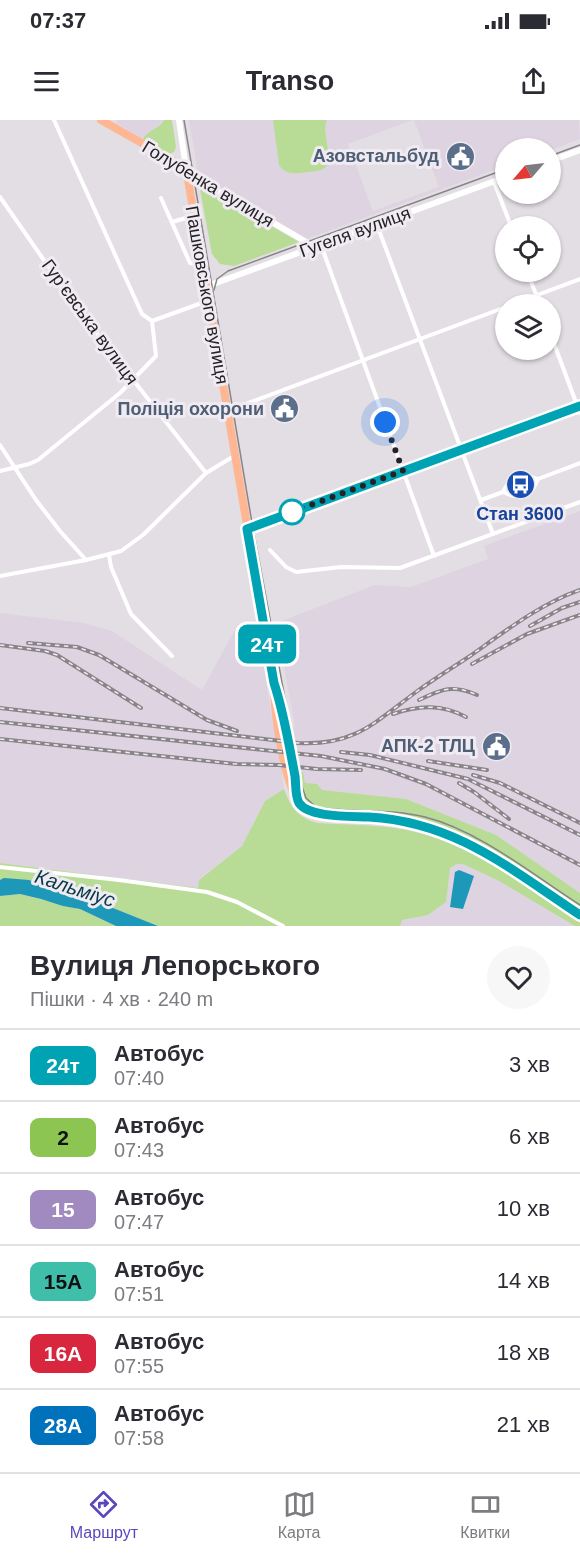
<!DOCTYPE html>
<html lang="uk">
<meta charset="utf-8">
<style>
:root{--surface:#fff;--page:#f7f7f7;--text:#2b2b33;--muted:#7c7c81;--line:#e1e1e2;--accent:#5b46be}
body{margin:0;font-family:Helvetica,sans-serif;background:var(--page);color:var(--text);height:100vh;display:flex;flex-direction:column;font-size:22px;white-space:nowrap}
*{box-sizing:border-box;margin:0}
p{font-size:20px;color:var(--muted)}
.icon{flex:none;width:33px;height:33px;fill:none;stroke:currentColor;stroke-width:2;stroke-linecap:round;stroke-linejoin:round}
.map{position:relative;height:806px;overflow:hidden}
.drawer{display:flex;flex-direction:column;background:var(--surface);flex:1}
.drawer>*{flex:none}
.badge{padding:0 12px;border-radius:9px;font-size:21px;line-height:39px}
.needle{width:39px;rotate:242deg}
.tools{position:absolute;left:495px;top:18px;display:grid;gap:12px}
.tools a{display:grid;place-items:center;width:66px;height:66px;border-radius:50%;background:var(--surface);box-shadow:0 2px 4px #0004;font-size:30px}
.you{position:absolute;width:30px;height:30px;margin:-15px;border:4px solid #fff;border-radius:50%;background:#1a73e8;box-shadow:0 0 0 9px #1a73e833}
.map>.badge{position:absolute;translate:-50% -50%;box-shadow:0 0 0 3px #fff}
.round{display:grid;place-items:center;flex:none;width:63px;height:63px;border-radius:32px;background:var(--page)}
.headline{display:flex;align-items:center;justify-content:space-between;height:102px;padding:0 30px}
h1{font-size:28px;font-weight:600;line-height:45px}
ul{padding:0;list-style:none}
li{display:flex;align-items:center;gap:18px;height:72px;padding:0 30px;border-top:2px solid var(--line)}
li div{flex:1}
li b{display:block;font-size:22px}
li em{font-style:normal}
li .badge{min-width:66px;font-weight:700;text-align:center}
.status{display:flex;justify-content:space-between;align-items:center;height:42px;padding:0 30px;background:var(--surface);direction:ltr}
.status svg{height:16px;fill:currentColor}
header{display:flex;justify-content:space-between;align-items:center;height:78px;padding:0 30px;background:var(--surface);font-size:27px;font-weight:600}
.tabs{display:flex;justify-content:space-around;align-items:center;height:84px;border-top:2px solid var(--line);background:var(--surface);font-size:16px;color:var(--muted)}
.tabs a{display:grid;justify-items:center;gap:3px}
.tabs .selected{color:var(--accent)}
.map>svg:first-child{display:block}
.built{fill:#ded4e1}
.green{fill:#b8db95}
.water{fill:#1d98b9}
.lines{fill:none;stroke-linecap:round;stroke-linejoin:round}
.street{stroke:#fff;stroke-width:4}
.secondary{stroke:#fff;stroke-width:6}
.highway{stroke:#ffb793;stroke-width:8}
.tram{stroke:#888488;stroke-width:1.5}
.rail-casing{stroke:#888488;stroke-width:4}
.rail{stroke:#f0ebf2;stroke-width:1.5;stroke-dasharray:4.5;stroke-linecap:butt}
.line-casing{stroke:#fff;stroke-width:14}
.line{stroke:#00a3b4;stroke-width:9}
.walk{stroke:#242224;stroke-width:6;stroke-dasharray:0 10.8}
.stop-dot{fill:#fff;stroke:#00a3b4;stroke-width:3}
.labels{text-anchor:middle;stroke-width:6;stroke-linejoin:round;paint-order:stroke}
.service-label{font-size:18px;font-weight:bold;fill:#4e5e75;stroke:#f0ebf2;text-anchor:end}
.street-label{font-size:18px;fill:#242224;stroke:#f0ebf2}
.transit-label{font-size:18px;font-weight:bold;fill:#164399;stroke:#f0ebf2}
.water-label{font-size:20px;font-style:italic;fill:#073b49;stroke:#f0ebf2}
</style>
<div class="status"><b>07:37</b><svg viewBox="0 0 49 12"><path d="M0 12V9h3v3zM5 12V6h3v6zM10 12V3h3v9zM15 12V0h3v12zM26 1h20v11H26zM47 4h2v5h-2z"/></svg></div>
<header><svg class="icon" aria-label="menu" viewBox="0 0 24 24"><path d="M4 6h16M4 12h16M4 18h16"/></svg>Transo<svg class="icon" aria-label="share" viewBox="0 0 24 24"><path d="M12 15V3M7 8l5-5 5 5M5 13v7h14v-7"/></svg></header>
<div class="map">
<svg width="580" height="806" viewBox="0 0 580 806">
<rect width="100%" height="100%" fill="#e3dee4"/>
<g class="built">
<polygon points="117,0 164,0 143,19 116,3"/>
<polygon points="189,0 413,0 348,24 373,91 439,67 414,0 579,0 580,19 551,30 506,28 505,46 307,119 198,54"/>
<polygon points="580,391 580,773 495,715 406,679 321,670 305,663 303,652 282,653 284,669 265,681 242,726 199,759 198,768 0,743 0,493 84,503 112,511 202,570 238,504 257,500 273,605 295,607 276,503 375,465 411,467 488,439 484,426"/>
<polygon points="457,744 463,744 499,761 576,806 400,806 402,800 428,795 446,782 448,752 450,748"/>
</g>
<g class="green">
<path d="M164 0H172L176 27 174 32 169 34 143 19C148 10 159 9 164 0Z"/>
<path d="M273 0H327C320 13 337 42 323 49 316 52 306 52 299 53 290 54 285 53 279 45Z"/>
<polygon points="199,64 299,122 234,146 220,144 212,134"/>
<polygon points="295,652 303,652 305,663 317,664 322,670 406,679 496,715 580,773 580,790 472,722 447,710 333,693 307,687 300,678"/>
<path d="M284 669C291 688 298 698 318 703 351 705 387 704 419 713 472 726 526 767 573 796L580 803V806H575L499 761 463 744H457L450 748 446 782 428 795 402 800 400 806H158L108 786 29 760H0V743L198 768 199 760 242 726 265 681Z"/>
<polygon points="20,774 80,789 116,806 0,806 0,776"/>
</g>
<g class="water">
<polygon points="459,750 474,756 463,789 450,787 455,752"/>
<polygon points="4,758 29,760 108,786 158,806 116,806 80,789 63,786 41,779 20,774 0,776 0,760"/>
</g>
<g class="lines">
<g class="street">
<polyline points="54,0 142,194 152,201"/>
<polyline points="494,62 511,106"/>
<polyline points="0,77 80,192 206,353"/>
<polyline points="161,78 190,143 201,145"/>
<polyline points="172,102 193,96"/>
<polyline points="377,105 493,414"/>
<polyline points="321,125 434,436"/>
<polyline points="527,152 540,184"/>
<polyline points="513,184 580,159"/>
<polyline points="152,201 207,181"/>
<polyline points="550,213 580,293"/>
<polyline points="227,291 506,187"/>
<polyline points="0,325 36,380 60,411 86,440"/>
<polyline points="0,351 29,344 38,340 120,273 156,236 152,201"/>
<path d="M503 372C509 358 524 353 538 359L580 343"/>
<polyline points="481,380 503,372 513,376 533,369 538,359"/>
<polyline points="270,430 286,447 296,452 341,447 400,448 580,382"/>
<polyline points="109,435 111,447 131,494 172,536"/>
<polyline points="0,456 86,440 121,431 143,415 206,353 234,336"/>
<polyline points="0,747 119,760 207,772 237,782 283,806"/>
</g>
<g class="secondary">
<polyline points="179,0 186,48 199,60 315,127"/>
<polyline points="550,41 580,30"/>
<polyline points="205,167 506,57"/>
<polyline points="247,409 580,286"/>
</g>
<g class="highway">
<path d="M101 0 186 48 274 563C286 600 295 641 297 680"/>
<path d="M274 570C275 597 284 665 301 685 305 690 311 692 317 693 349 696 382 695 413 702 475 717 528 761 580 795"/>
</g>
<g class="tram">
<path d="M184 0 251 397 301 664 306 678 316 687C352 693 389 688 425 697 480 711 533 755 580 785"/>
<polyline points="550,36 580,25"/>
<polyline points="214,170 217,159 228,151 506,49"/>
</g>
<defs>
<g id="rail">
<polyline points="530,506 562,488 580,482"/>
<polyline points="28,523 77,527 99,535 207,600 237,611"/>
<polyline points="0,525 45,531 57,535 141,588"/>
<polyline points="472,544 527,514 580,495"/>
<path d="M419 580C442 569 453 564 477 575"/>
<path d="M0 588 298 623C354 626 374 603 416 572 434 559 452 548 470 536 504 512 540 484 580 470"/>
<path d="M393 594C419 585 442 584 466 597"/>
<polyline points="0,602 321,636 385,649 426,664 580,745"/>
<polyline points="0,619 236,644 279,645 317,649 361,650"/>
<polyline points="341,632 370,635 468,659 580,715"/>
<polyline points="428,641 487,650"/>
<polyline points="473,655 500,663 580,703"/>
<polyline points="459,663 474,672 509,699"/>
</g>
</defs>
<use href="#rail" class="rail-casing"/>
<use href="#rail" class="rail"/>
</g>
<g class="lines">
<defs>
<path id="line" d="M580 286 247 409 274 563C284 593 289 625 295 656 296 664 295 676 299 683 309 698 352 696 369 697 456 702 510 749 580 795"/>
</defs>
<use href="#line" class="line-casing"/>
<use href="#line" class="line"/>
<polyline class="walk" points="292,392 403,351 385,302"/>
</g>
<defs>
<symbol id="civic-disc" viewBox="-11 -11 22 22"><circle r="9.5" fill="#5c6f8a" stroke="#f0ebf2"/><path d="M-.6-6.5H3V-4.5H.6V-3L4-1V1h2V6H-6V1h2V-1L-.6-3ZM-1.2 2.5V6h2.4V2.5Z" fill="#fff"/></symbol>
<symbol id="bus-disc" viewBox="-11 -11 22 22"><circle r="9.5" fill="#1a4fb4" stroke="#f0ebf2"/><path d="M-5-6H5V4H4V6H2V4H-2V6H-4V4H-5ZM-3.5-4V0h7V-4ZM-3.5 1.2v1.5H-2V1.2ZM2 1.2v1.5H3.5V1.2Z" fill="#fff"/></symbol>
</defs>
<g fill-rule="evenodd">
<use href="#civic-disc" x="444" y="20" width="33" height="33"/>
<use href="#civic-disc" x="268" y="272" width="33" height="33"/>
<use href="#bus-disc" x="504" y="348" width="33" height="33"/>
<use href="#civic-disc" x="480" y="610" width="33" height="33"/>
</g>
<circle class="stop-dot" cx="292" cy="392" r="12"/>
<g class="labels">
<g class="service-label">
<text x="439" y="42">Азовстальбуд</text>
<text x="264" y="295">Поліція охорони</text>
<text x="475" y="632">АПК-2 ТЛЦ</text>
</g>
<g class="street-label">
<text transform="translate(208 64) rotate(31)" y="6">Голубенка вулиця</text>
<text transform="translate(355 112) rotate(-20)" y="6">Гугеля вулиця</text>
<text transform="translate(207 175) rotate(80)" y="6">Пашковського вулиця</text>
<text transform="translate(90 202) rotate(54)" y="6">Гур’євська вулиця</text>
</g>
<g class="transit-label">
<text x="520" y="400">Стан 3600</text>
</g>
<g class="water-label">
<text transform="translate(75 768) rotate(18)" y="7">Кальміус</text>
</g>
</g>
</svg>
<div class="tools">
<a><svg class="needle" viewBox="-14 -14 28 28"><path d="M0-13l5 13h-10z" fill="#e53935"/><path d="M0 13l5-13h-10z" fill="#7c7c81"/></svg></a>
<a><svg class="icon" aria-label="locate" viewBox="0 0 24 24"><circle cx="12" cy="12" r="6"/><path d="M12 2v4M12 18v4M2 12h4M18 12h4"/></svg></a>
<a><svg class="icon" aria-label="layers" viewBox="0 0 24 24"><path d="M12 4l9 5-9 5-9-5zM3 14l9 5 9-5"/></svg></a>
</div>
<div class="you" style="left:385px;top:302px"></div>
<b class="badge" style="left:267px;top:524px;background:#00a3b4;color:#fff">24т</b>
</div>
<section class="drawer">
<div class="headline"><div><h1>Вулиця Лепорського</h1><p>Пішки · 4 хв · 240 m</p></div><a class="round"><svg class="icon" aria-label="heart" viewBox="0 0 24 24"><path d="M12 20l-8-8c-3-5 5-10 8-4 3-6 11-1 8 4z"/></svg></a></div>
<ul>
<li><span class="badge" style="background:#00a3b4;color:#fff">24т</span><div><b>Автобус</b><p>07:40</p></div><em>3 хв</em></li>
<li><span class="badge" style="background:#8cc552;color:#111">2</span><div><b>Автобус</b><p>07:43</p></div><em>6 хв</em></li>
<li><span class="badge" style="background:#a18ac0;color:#fff">15</span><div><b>Автобус</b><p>07:47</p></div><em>10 хв</em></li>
<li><span class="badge" style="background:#3fbfaa;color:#111">15А</span><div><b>Автобус</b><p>07:51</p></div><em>14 хв</em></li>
<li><span class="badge" style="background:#d7263d;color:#fff">16А</span><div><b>Автобус</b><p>07:55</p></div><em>18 хв</em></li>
<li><span class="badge" style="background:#0072bc;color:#fff">28А</span><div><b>Автобус</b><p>07:58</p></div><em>21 хв</em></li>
</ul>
</section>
<nav class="tabs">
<a class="selected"><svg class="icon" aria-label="directions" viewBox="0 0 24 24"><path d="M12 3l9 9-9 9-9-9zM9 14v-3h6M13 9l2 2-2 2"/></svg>Маршрут</a>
<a><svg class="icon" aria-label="map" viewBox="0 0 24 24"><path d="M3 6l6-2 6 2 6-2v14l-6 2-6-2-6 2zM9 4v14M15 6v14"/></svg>Карта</a>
<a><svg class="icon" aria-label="tickets" viewBox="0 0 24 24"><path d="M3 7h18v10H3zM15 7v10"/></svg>Квитки</a>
</nav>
